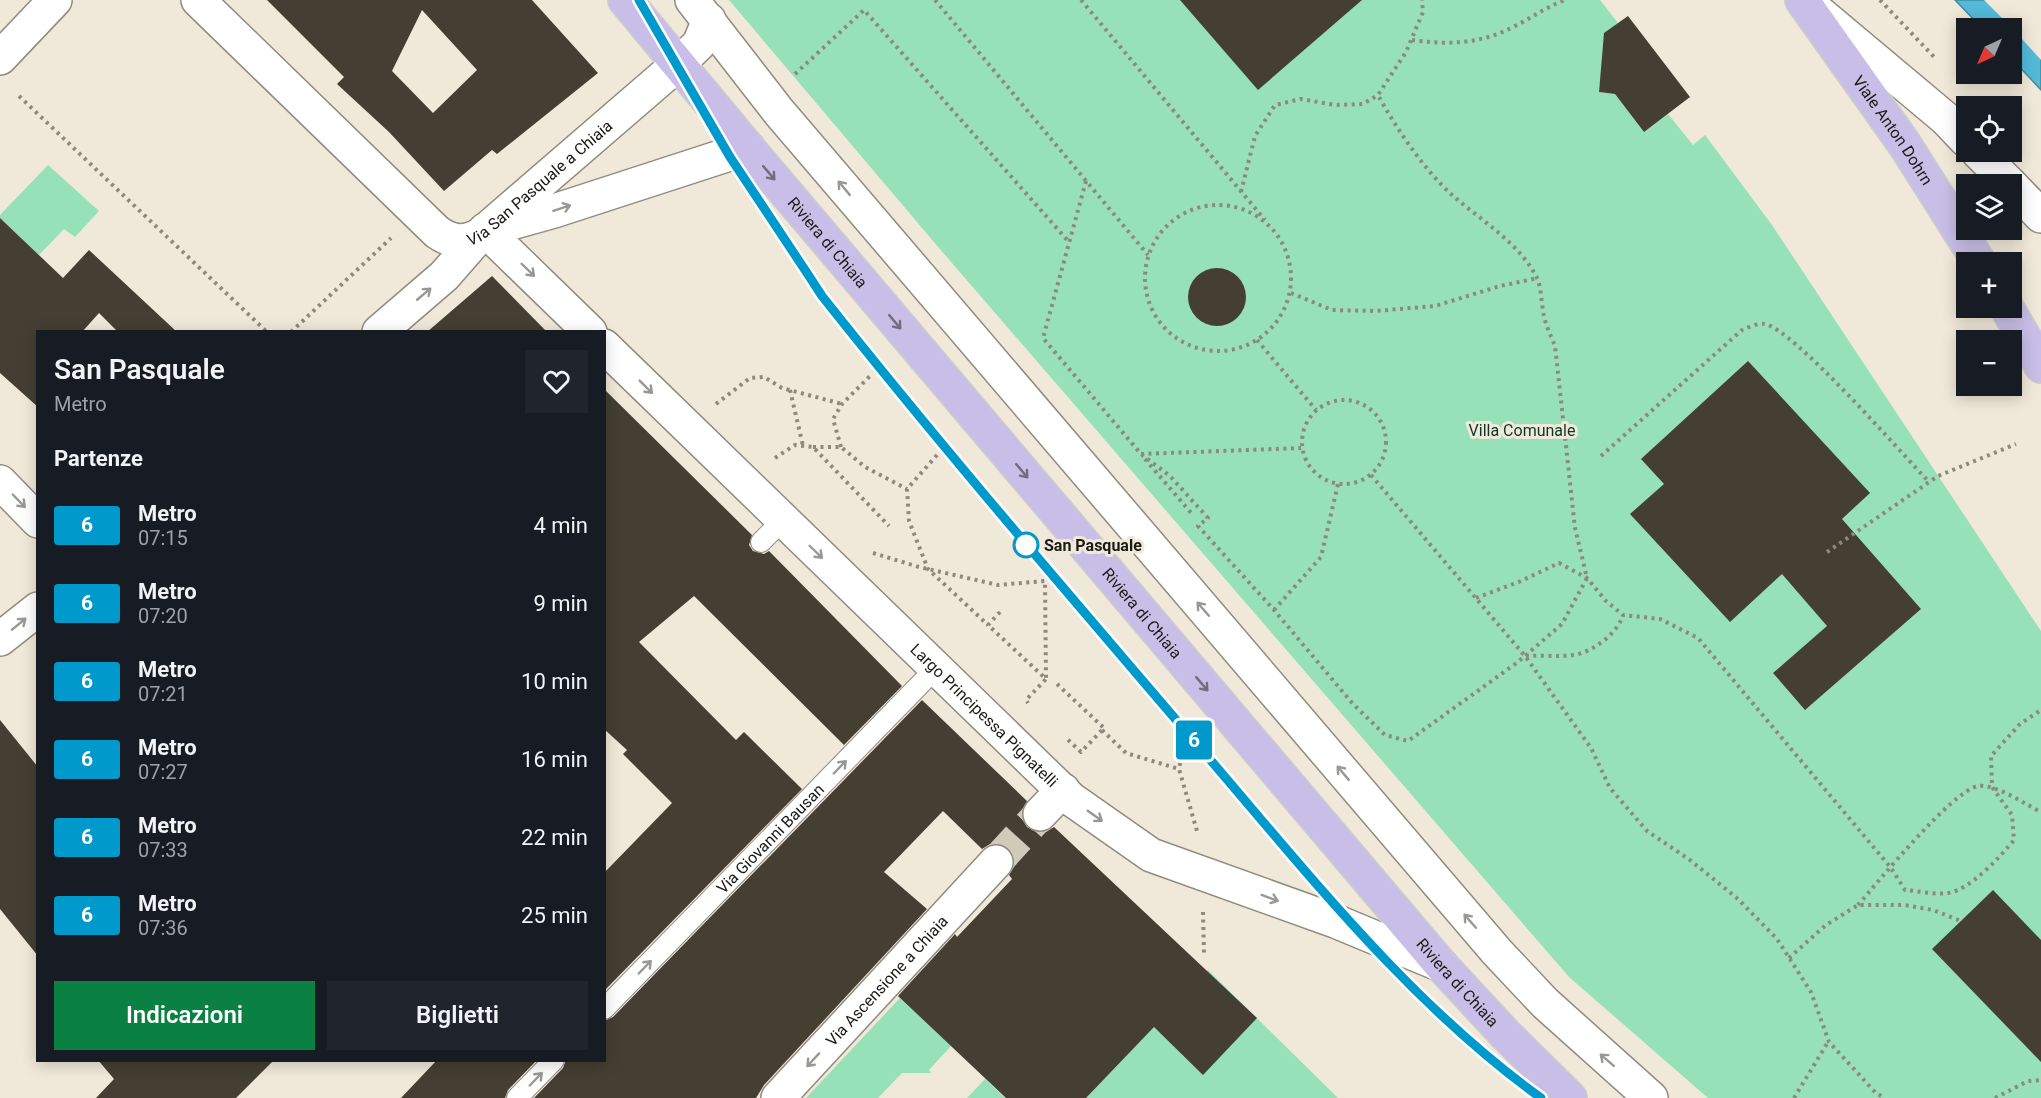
<!DOCTYPE html>
<html lang="it">
<meta charset="utf-8">
<style>
:root{--surface:#171b24;--page:#20242c;--text:#f1f3f6;--muted:#9ea1a6;--accent:#0b8043}
body{margin:0;font-family:Roboto,sans-serif;background:var(--page);color:var(--text);height:100vh;display:flex;flex-direction:column;font-size:22px;white-space:nowrap}
*{box-sizing:border-box;margin:0}
p{font-size:20px;color:var(--muted)}
.icon{flex:none;width:33px;height:33px;fill:none;stroke:currentColor;stroke-width:2;stroke-linecap:round;stroke-linejoin:round}
.map{position:relative;flex:1;overflow:hidden}
.side{position:absolute;left:36px;top:330px;width:570px;height:732px;display:flex;flex-direction:column;background:var(--surface);border-radius:0px;box-shadow:0 3px 15px #0003}
.side>*{flex:none}
.badge{padding:0 12px;border-radius:4px;font-size:21px;line-height:39px}
.needle{width:39px;rotate:224deg}
.fabs{position:absolute;left:1956px;top:18px;display:grid;gap:12px}
.fabs a{display:grid;place-items:center;width:66px;height:66px;border-radius:0px;background:var(--surface);box-shadow:0 3px 15px #0003;font-size:30px}
.map>.badge{position:absolute;translate:-50% -50%;box-shadow:0 0 0 3px #fff}
h2{padding:0 18px;font-size:22px;line-height:54px}
.round{display:grid;place-items:center;flex:none;width:63px;height:63px;border-radius:0px;background:var(--page)}
.head{display:flex;align-items:center;justify-content:space-between;height:102px;padding:0 18px}
h1{font-size:28px;font-weight:600;line-height:45px}
.button{display:flex;gap:12px;margin-top:auto;padding:12px 18px}
.button a{flex:1;height:69px;border-radius:0px;background:var(--accent);color:#fff;font-size:24px;font-weight:600;line-height:69px;text-align:center}
.button a+a{background:var(--page);color:var(--text)}
ul{padding:0;list-style:none}
li{display:flex;align-items:center;gap:18px;height:78px;padding:0 18px}
li div{flex:1}
li b{display:block;font-size:22px}
li em{font-style:normal}
li .badge{min-width:66px;font-weight:700;text-align:center}
.map>svg:first-child{display:block}
.green{fill:#96e1b8}
.water{fill:#53bada;stroke:#428a9f;stroke-width:1.5}
.pier{fill:#f0e9d9}
.building{fill:#443f32;fill-rule:evenodd}
.lines{fill:none;stroke-linecap:round;stroke-linejoin:round}
.street-tunnel{stroke:#d0cabb;stroke-width:33;stroke-dasharray:33 16;stroke-linecap:butt}
.lane-casing{stroke:#918b7c;stroke-width:22}
.street-casing{stroke:#918b7c;stroke-width:36}
.secondary-casing{stroke:#918b7c;stroke-width:36}
.primary-casing{stroke:#cdcdcb;stroke-width:36}
.path{stroke:#8e897e;stroke-width:4;stroke-dasharray:3 4.5;stroke-linecap:butt}
.lane{stroke:#fff;stroke-width:20}
.street{stroke:#fff;stroke-width:33}
.secondary{stroke:#fff;stroke-width:33}
.primary{stroke:#c8bee7;stroke-width:33}
.oneway{stroke:#726c7e}
.oneway2{stroke:#999895}
.line-casing{stroke:#fff;stroke-width:14}
.line{stroke:#09c;stroke-width:9}
.stop-dot{fill:#fff;stroke:#09c;stroke-width:3}
.labels{text-anchor:middle;stroke-width:6;stroke-linejoin:round;paint-order:stroke}
.street-label{font-size:16px;fill:#1c1a14;stroke:#f0e9d9}
.park-label{font-size:16px;fill:#103523;stroke:#f0e9d9}
.stop-label{font-size:16px;font-weight:bold;fill:#1c1a14;stroke:#f0e9d9;text-anchor:start}
</style>
<div class="map">
<svg width="2041" height="1098" viewBox="0 0 2041 1098">
<rect width="100%" height="100%" fill="#f0e9d9"/>
<g class="green">
<polygon points="729,0 1600,0 1618,23 1602,64 1599,92 1615,94 1644,132 1668,114 1693,145 1705,135 1772,225 2041,631 2041,1098 1708,1098 1569,977 939,248"/>
<polygon points="48,165 99,211 75,237 64,229 39,255 0,218 0,215"/>
<polygon points="1208,970 1338,1098 1086,1098"/>
<polygon points="900,998 951,1046 929,1070 931,1073 902,1073 878,1098 806,1098"/>
<polygon points="985,1079 1005,1098 967,1098"/>
</g>
<polygon class="water" points="1955,0 2041,0 2041,90 2012,59 2012,28 1982,28"/>
<polygon class="pier" points="1984,0 2041,0 2041,60 2012,28"/>
<g class="building">
<path d="M267 0H532L598 73 497 154 492 150 444 191 389 132 337 84 344 77ZM422 10 477 70 433 113 392 71Z"/>
<polygon points="1180,0 1362,0 1258,90"/>
<polygon points="1628,16 1690,97 1644,132 1615,94 1599,92 1604,33"/>
<polygon points="0,218 63,278 89,250 177,332 118,332 99,313 82,332 38,332 38,407 0,373"/>
<circle cx="1217" cy="297" r="29"/>
<polygon points="492,276 547,332 427,332"/>
<polygon points="1748,361 1870,493 1842,519 1921,609 1805,710 1773,673 1827,626 1782,574 1730,622 1630,514 1664,484 1641,459"/>
<polygon points="604,389 752,535 749,545 753,551 764,554 769,551 902,686 844,745 694,596 639,642 736,740 744,732 802,789 604,991 604,873 672,803 623,754 627,750 604,729"/>
<polygon points="922,700 1027,801 1022,810 1022,819 1027,827 1036,832 1046,832 1054,827 1257,1018 1203,1075 1154,1027 1086,1098 1006,1098 898,996 955,934 957,937 1012,879 1009,875 1014,867 1014,857 1009,849 1000,844 990,844 982,849 943,811 884,872 927,909 764,1085 756,1098 534,1098 563,1068 566,1060 604,1060 604,1021 613,1017"/>
<polygon points="0,720 38,767 38,956 0,909"/>
<polygon points="1993,890 2041,940 2041,1062 1932,949"/>
<polygon points="98,1060 274,1060 236,1098 96,1098 114,1079"/>
<polygon points="437,1060 537,1060 508,1090 505,1098 401,1098"/>
</g>
<g class="lines">
<polyline class="street-tunnel" points="996,862 1040,814"/>
<defs>
<g id="lane">
<polyline points="761,542 783,520"/>
<path id="s1" d="M604 1009 936 668"/>
<polyline points="517,1098 554,1060"/>
</g>
<g id="street">
<polyline points="1816,10 1946,119 1966,140"/>
<polyline points="1978,152 2010,184"/>
<polyline points="2012,186 2041,216"/>
<polyline points="485,230 590,332"/>
<polyline points="379,332 444,276 480,235"/>
<path id="s2" d="M604 346 1071 799 1151 855 1335 921 1441 965"/>
<polyline points="0,482 38,521"/>
<polyline points="0,639 38,609"/>
<polyline points="1040,814 1063,790"/>
<path id="s3" d="M778 1098 996 862"/>
</g>
<g id="secondary">
<path id="s4" d="M198 0 437 232C451 242 464 244 480 235L678 64 699 44 709 20"/>
<polyline points="692,0 779,112 1497,952 1545,1003 1651,1098"/>
<polyline points="0,58 55,0"/>
<polyline points="493,228 554,211 748,148"/>
</g>
<g id="primary">
<path id="s5" d="M625 0 748 148 1441 965 1506 1035 1570 1098"/>
<path id="s6" d="M1802 0 1905 145 1979 262"/>
<polyline points="2007,308 2041,366"/>
</g>
</defs>
<use href="#lane" class="lane-casing"/>
<use href="#street" class="street-casing"/>
<use href="#secondary" class="secondary-casing"/>
<use href="#primary" class="primary-casing"/>
<g class="path">
<polyline points="935,0 1148,255"/>
<polyline points="1081,0 1265,220"/>
<polyline points="1880,0 1936,59"/>
<path d="M1412 40C1446 45 1480 44 1511 28 1530 19 1546 7 1565 0"/>
<polyline points="795,74 864,10 1069,242"/>
<polyline points="19,96 267,332"/>
<path d="M1086 181 1043 338 1141 454 1170 476 1208 518 1198 526 1274 610 1353 704 1385 735 1408 741 1518 662 1562 624 1587 578 1575 528 1555 346C1551 336 1546 326 1544 316 1541 304 1542 287 1536 276 1517 241 1480 220 1451 194 1425 171 1394 125 1378 95"/>
<polyline points="1241,192 1255,136 1275,105 1301,99 1335,105 1363,104 1378,95 1406,52 1423,12 1422,0"/>
<circle cx="1218" cy="278" r="73"/>
<polyline points="1291,293 1332,310 1376,311 1435,306 1500,286 1538,278"/>
<polyline points="291,332 391,238"/>
<polyline points="1257,340 1316,410"/>
<polyline points="790,390 803,446"/>
<circle cx="1344" cy="442" r="42"/>
<polyline points="716,404 750,378 764,377 782,388 842,404"/>
<polyline points="813,447 841,447 865,467 907,489"/>
<polyline points="841,447 833,419 842,404 870,376"/>
<polyline points="1141,454 1301,448"/>
<polyline points="937,455 907,489 909,521 928,569 988,625"/>
<path d="M1601 456 1742 330C1749 327 1758 323 1764 324 1792 327 1903 455 1929 482"/>
<polyline points="775,458 795,445 813,447 889,526"/>
<polyline points="1145,459 1192,514"/>
<polyline points="1371,475 1525,656 1591,748 1610,788 1647,831 1690,860 1738,899 1777,939 1811,992 1829,1042 1875,1092 1884,1098"/>
<polyline points="1827,552 1938,476 2016,444"/>
<polyline points="873,553 919,567 998,585 1045,581 1046,679"/>
<path d="M1476 598 1521 581 1559 563 1587 578 1606 601 1623 615 1660 619 1698 638 1891 868 1905 890C1919 891 1934 895 1948 893 1970 890 2000 857 2014 840L2012 815 1992 787 1991 756 2020 724 2041 710"/>
<polyline points="1274,610 1321,557 1338,484"/>
<polyline points="1000,612 988,625 1046,679 1026,700 1028,703"/>
<path d="M1526 656C1541 655 1558 657 1574 655 1593 652 1618 633 1623 615"/>
<polyline points="1057,684 1104,728 1081,752 1065,737"/>
<polyline points="1102,730 1126,753 1179,769"/>
<polyline points="1185,741 1179,769 1197,831"/>
<path d="M1858 905C1878 882 1953 790 1978 786 1997 784 2024 804 2041 812"/>
<polyline points="1203,912 1204,953"/>
<polyline points="1789,958 1826,925 1858,905 1904,905 1933,910 1961,921"/>
<polyline points="1794,1098 1828,1042"/>
<polyline points="1995,1098 2028,1081 2041,1080"/>
</g>
<use href="#lane" class="lane"/>
<use href="#street" class="street"/>
<use href="#secondary" class="secondary"/>
<use href="#primary" class="primary"/>
</g>
<defs><path id="oneway-shaft" d="M-6 0H5M1.5-3L5.5 0L1.5 3" fill="none" stroke-width="1.6" stroke-linecap="round" stroke-linejoin="round" transform="scale(1.5)"/></defs>
<g class="oneway">
<use href="#oneway-shaft" transform="translate(769 173) rotate(50)"/>
<use href="#oneway-shaft" transform="translate(895 322) rotate(50)"/>
<use href="#oneway-shaft" transform="translate(1022 471) rotate(50)"/>
<use href="#oneway-shaft" transform="translate(1202 684) rotate(50)"/>
</g>
<g class="oneway2">
<use href="#oneway-shaft" transform="translate(844 188) rotate(-130)"/>
<use href="#oneway-shaft" transform="translate(562 208) rotate(-18)"/>
<use href="#oneway-shaft" transform="translate(528 270) rotate(44)"/>
<use href="#oneway-shaft" transform="translate(424 294) rotate(-40)"/>
<use href="#oneway-shaft" transform="translate(646 387) rotate(45)"/>
<use href="#oneway-shaft" transform="translate(19 501) rotate(46)"/>
<use href="#oneway-shaft" transform="translate(816 552) rotate(44)"/>
<use href="#oneway-shaft" transform="translate(1203 609) rotate(-131)"/>
<use href="#oneway-shaft" transform="translate(19 624) rotate(-39)"/>
<use href="#oneway-shaft" transform="translate(840 767) rotate(-46)"/>
<use href="#oneway-shaft" transform="translate(1343 773) rotate(-130)"/>
<use href="#oneway-shaft" transform="translate(1095 816) rotate(35)"/>
<use href="#oneway-shaft" transform="translate(1270 898) rotate(20)"/>
<use href="#oneway-shaft" transform="translate(1470 921) rotate(-131)"/>
<use href="#oneway-shaft" transform="translate(645 967) rotate(-46)"/>
<use href="#oneway-shaft" transform="translate(813 1060) rotate(133)"/>
<use href="#oneway-shaft" transform="translate(1607 1060) rotate(-139)"/>
<use href="#oneway-shaft" transform="translate(536 1079) rotate(-46)"/>
</g>
<g class="lines">
<defs>
<path id="line" d="M639 0 730 157 809 276 822 296C944 450 1073 599 1201 749 1307 872 1408 1002 1541 1098"/>
</defs>
<use href="#line" class="line-casing"/>
<use href="#line" class="line"/>
</g>
<circle class="stop-dot" cx="1026" cy="545" r="12"/>
<g class="labels">
<g class="street-label">
<text dy="6" stroke="none"><textPath href="#s6" startOffset="159">Viale Anton Dohrn</textPath></text>
<text dy="6" stroke="none"><textPath href="#s4" startOffset="458">Via San Pasquale a Chiaia</textPath></text>
<text dy="6" stroke="none"><textPath href="#s5" startOffset="316">Riviera di Chiaia</textPath></text>
<text dy="6" stroke="none"><textPath href="#s5" startOffset="802">Riviera di Chiaia</textPath></text>
<text dy="6" stroke="none"><textPath href="#s2" startOffset="530">Largo Principessa Pignatelli</textPath></text>
<text dy="6" stroke="none"><textPath href="#s1" startOffset="238">Via Giovanni Bausan</textPath></text>
<text dy="6" stroke="none"><textPath href="#s3" startOffset="160">Via Ascensione a Chiaia</textPath></text>
<text dy="6" stroke="none"><textPath href="#s5" startOffset="1288">Riviera di Chiaia</textPath></text>
</g>
<g class="park-label">
<text x="1522" y="436">Villa Comunale</text>
</g>
<g class="stop-label">
<text x="1044" y="551">San Pasquale</text>
</g>
</g>
</svg>
<div class="fabs">
<a><svg class="needle" viewBox="-14 -14 28 28"><path d="M0-13l5 13h-10z" fill="#e53935"/><path d="M0 13l5-13h-10z" fill="#9ea1a6"/></svg></a>
<a><svg class="icon" aria-label="locate" viewBox="0 0 24 24"><circle cx="12" cy="12" r="6"/><path d="M12 2v4M12 18v4M2 12h4M18 12h4"/></svg></a>
<a><svg class="icon" aria-label="layers" viewBox="0 0 24 24"><path d="M12 4l9 5-9 5-9-5zM3 14l9 5 9-5"/></svg></a>
<a>+</a>
<a>−</a>
</div>
<b class="badge" style="left:1194px;top:740px;background:#09c;color:#fff">6</b>
<section class="side">
<div class="head"><div><h1>San Pasquale</h1><p>Metro</p></div><a class="round"><svg class="icon" aria-label="heart" viewBox="0 0 24 24"><path d="M12 20l-8-8c-3-5 5-10 8-4 3-6 11-1 8 4z"/></svg></a></div>
<h2>Partenze</h2>
<ul>
<li><span class="badge" style="background:#09c;color:#fff">6</span><div><b>Metro</b><p>07:15</p></div><em>4 min</em></li>
<li><span class="badge" style="background:#09c;color:#fff">6</span><div><b>Metro</b><p>07:20</p></div><em>9 min</em></li>
<li><span class="badge" style="background:#09c;color:#fff">6</span><div><b>Metro</b><p>07:21</p></div><em>10 min</em></li>
<li><span class="badge" style="background:#09c;color:#fff">6</span><div><b>Metro</b><p>07:27</p></div><em>16 min</em></li>
<li><span class="badge" style="background:#09c;color:#fff">6</span><div><b>Metro</b><p>07:33</p></div><em>22 min</em></li>
<li><span class="badge" style="background:#09c;color:#fff">6</span><div><b>Metro</b><p>07:36</p></div><em>25 min</em></li>
</ul>
<div class="button"><a>Indicazioni</a><a>Biglietti</a></div>
</section>
</div>
